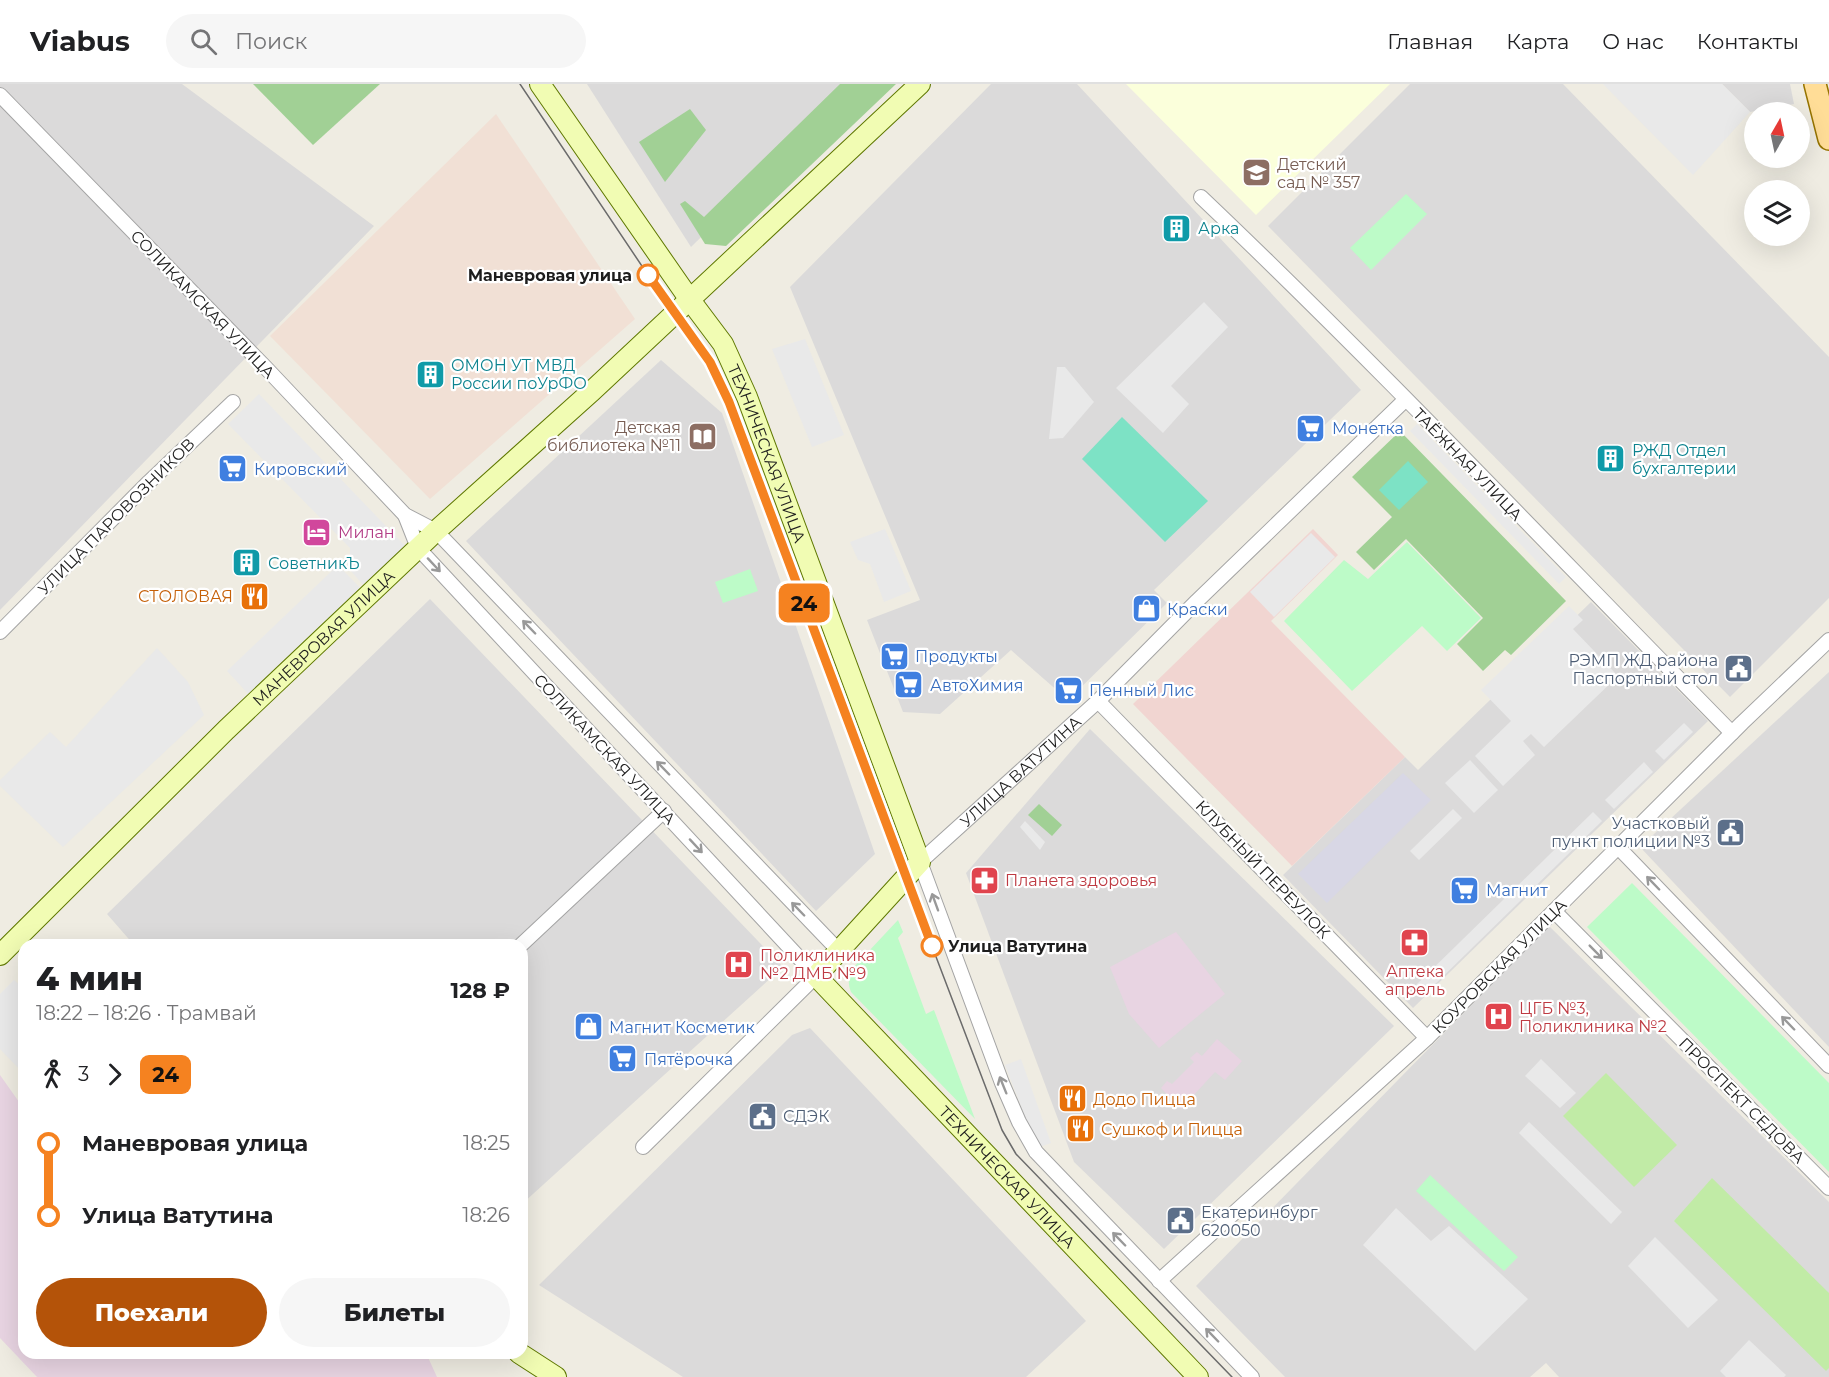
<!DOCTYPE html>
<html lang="ru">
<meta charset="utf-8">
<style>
:root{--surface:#fff;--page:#f6f6f6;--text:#202124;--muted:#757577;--line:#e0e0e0;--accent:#b45309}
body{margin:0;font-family:Montserrat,sans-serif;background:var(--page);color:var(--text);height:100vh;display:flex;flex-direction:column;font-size:22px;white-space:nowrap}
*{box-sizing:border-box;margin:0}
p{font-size:20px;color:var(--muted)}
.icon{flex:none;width:33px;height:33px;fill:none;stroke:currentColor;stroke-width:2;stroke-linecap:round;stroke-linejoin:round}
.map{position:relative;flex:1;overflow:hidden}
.details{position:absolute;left:18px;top:855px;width:510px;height:420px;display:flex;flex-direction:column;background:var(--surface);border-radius:18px;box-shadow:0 6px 24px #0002}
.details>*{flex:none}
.badge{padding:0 12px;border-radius:9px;font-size:21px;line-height:39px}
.needle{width:39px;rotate:9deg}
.controls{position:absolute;left:1744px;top:18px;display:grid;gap:12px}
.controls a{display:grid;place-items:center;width:66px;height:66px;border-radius:50%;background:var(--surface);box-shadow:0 6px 24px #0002;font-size:30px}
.map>.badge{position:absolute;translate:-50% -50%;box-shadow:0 0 0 3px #fff}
.legs{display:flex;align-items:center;gap:9px;height:66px;padding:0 18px;font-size:20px}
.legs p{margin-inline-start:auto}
.overview{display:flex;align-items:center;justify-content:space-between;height:102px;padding:0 18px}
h1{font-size:33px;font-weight:800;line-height:45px}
.cta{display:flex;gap:12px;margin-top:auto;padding:12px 18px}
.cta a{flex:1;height:69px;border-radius:36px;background:var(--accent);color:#fff;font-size:24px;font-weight:800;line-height:69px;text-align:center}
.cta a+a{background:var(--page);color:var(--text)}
ul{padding:0 18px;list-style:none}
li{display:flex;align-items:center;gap:21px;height:72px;font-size:22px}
li i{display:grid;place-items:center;width:9px;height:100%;margin:0 8px;background:currentColor}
li i::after{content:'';width:15px;height:15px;margin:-8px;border:4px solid;border-radius:50%;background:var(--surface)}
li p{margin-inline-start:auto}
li:first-child i{background:linear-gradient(#0000 50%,currentColor 0)}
li:last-child i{background:linear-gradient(currentColor 50%,#0000 0)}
header{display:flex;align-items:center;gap:36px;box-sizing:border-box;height:84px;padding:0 30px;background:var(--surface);border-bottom:2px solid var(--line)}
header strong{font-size:28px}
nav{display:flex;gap:33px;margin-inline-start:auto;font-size:21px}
.search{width:420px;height:54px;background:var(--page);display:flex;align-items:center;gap:15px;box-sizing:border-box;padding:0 21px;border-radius:33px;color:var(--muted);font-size:22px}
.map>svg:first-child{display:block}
.residential{fill:#dbdada}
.commercial{fill:#f1d5d1}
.industrial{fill:#e8d4e2}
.education{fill:#fbffdb}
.military{fill:#f1e0d5}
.grass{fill:#c1eba6}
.forest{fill:#a1d095}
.park{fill:#bdfbc8}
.pitch{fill:#7de2c5}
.parking{fill:#e9e9e9}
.plaza{fill:#d8d7e5}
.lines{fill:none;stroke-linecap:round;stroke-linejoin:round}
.street-casing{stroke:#a4a4a4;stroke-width:16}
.secondary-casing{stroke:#5f7800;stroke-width:22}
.primary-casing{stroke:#967400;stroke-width:24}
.street{stroke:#fff;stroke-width:14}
.secondary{stroke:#f1fcb3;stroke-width:20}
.primary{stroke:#ffdd97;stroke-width:21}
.tram{stroke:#6b6b6b;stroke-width:1.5}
.oneway{stroke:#999}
.line-1-casing{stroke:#fff;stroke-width:14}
.line-1{stroke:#f58220;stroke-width:9}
.stop-1-dot{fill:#fff;stroke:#f58220;stroke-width:3}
.labels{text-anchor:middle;stroke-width:4.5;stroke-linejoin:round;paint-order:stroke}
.education-label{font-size:16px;fill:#785e54;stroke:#fff;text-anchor:start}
.culture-label{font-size:16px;fill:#0d838f;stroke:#fff;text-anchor:start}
.stop-label{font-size:16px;font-weight:bold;fill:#1d1d1d;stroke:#fff;text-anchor:end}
.street-label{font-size:16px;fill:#1d1d1d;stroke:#fff}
.shop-label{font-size:16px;fill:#366cbe;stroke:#fff;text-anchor:start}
.hotel-label{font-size:16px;fill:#b23c85;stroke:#fff;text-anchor:start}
.food-label{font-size:16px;fill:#c56008;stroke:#fff;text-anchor:start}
.service-label{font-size:16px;fill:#4e5e75;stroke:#fff;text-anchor:end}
.health-label{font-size:16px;fill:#be3a42;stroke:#fff;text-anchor:start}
</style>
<header>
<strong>Viabus</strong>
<div class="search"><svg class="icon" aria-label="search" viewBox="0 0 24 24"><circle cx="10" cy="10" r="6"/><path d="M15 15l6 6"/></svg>Поиск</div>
<nav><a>Главная</a><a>Карта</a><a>О нас</a><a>Контакты</a></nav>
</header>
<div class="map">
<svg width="1829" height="1293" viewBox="0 0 1829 1293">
<rect width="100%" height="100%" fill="#efece2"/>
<g class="residential">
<polygon points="0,0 182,0 374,142 0,526"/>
<polygon points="587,0 857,0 691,163"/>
<polygon points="991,0 1077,0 1361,306 1154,506 1167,519 1068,616 1011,566 940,630 903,628 867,536 920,516 790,203"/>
<polygon points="1410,0 1563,0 1829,273 1829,514 1730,613 1268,142"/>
<polygon points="1722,0 1790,0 1794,20 1750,28"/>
<polygon points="661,276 722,329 875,770 816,827 466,457"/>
<polygon points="430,515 783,883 522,1120 522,861 134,861 107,830"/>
<polygon points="1591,518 1708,637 1413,924 1283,791 1405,673 1418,686"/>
<polygon points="1829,588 1829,963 1640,763"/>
<polygon points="1090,645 1394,942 1164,1165 1074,1078 966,789"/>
<polygon points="1549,842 1829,1118 1829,1293 1559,1293 1546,1279 1530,1293 1285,1293 1196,1202"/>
<polygon points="810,944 1086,1237 1026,1293 683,1293 539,1201 792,951"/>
</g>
<polygon class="commercial" points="1313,445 1338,471 1271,537 1405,673 1292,782 1133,620"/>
<g class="industrial">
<polygon points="1176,848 1225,910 1159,964 1129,930 1110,883"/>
<polygon points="1217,955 1242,977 1225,996 1215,988 1181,1025 1161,1004 1167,997 1172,1000 1194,978 1190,974 1197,968 1202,972"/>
<polygon points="0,991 24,1025 24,1269 426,1269 437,1293 37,1293 0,1254"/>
</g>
<polygon class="education" points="1126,0 1390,0 1256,131"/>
<polygon class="military" points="496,30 635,235 430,415 270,252"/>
<g class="grass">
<polygon points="1606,989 1677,1061 1634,1103 1563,1032"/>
<polygon points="1712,1094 1829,1209 1829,1284 1826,1287 1674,1137"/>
</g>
<g class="forest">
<polygon points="253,0 380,0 313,61"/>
<polygon points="840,0 896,0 726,162 705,160 680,120 685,117 704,133"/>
<polygon points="690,25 706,46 665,98 639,58"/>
<polygon points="1400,347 1566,517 1511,571 1505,566 1483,587 1457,560 1483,534 1406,455 1374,486 1356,468 1392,433 1352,393"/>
<polygon points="1039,720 1062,741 1052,752 1028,731"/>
</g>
<g class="park">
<polygon points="1406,110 1427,130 1371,186 1350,164"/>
<polygon points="1407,458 1481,534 1447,567 1422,542 1352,607 1284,537 1344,476 1368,495"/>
<polygon points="750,485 758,507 723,519 715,498"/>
<polygon points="1632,799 1829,999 1829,1088 1587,843"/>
<path d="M898 836 903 848 898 854 926 930 934 926 975 1035 851 908C847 898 849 892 853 884Z"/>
<polygon points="1430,1091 1518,1173 1504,1187 1416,1107"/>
</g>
<g class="pitch">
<polygon points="1122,333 1208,417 1165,458 1082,375"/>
<polygon points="1408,377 1428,398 1399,426 1379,406"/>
</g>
<g class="parking">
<polygon points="1603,0 1722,0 1750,28 1693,91"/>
<polygon points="1204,218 1228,243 1171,302 1189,320 1163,349 1116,304"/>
<polygon points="805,255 844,351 812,363 772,265"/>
<polygon points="1057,283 1065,283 1094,318 1063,354 1049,355"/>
<polygon points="259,310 408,465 366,504 350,486 350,464 228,340"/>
<polygon points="1417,340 1566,493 1559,500 1410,347"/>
<polygon points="885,445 911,507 884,518 870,480 858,476 850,458"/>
<polygon points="1311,449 1335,473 1274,533 1250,508"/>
<polygon points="338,481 364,508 252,614 227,587"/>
<polygon points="1569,522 1583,536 1573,545 1618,592 1544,663 1531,650 1523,657 1535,671 1503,702 1475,672 1511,637 1481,606"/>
<polygon points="157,564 188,598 204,631 63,763 0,702 0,696 50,648 66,663"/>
<polygon points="1684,639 1693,648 1664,676 1655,667"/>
<polygon points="1470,676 1498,706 1474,729 1445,699"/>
<polygon points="1644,678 1653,688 1614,725 1605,716"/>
<polygon points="1453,725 1462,734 1419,776 1410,767"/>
<polygon points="1593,728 1602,737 1424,911 1415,902"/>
<polygon points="1025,737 1045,758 1040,766 1020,743"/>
<polygon points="14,896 24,905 24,990 0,965 0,910"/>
<polygon points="1021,975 1051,1059 1037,1064 1005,981"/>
<polygon points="1541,975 1576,1009 1560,1024 1525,992"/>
<polygon points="1529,1038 1622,1128 1611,1140 1519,1049"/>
<polygon points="1396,1124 1431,1157 1449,1142 1528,1215 1475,1267 1363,1161"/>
<polygon points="1655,1153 1718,1216 1688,1244 1628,1182"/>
<polygon points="1749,1256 1786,1291 1784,1293 1726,1293 1720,1287"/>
</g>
<polygon class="plaza" points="1403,689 1431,716 1327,819 1298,790"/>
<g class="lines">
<defs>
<g id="street">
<polyline points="0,11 266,284 405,431 436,447 839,867"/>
<path d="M1201 113C1383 286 1556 470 1732 649"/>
<polyline points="405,431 418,464 816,892 643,1063"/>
<polyline points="0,548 149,398 233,318"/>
<polyline points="1098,617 1427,954"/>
<polyline points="1618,763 1829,982"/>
<polyline points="1554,827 1829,1104"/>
<polyline points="521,861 664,727"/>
<polyline points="1159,1197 1427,954 1742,639 1829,556"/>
<path id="s1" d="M1252 1293 1036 1068 1019 1038 1002 999 920 778 1098 617 1197 517 1405 316"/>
</g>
<g id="secondary">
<path id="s2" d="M540 0 690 216 723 260 747 313 920 778 816 892 1198 1293"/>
<path id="s3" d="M0 871 226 646 436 447 592 307 920 0"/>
<polyline points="519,1269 556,1293"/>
</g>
<polyline id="primary" points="1815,0 1829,55"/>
</defs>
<use href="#street" class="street-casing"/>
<use href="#secondary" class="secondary-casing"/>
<use href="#primary" class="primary-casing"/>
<use href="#street" class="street"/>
<use href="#secondary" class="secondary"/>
<use href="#primary" class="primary"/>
<polyline class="tram" points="520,0 660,209 710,278 729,318 906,794 1002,1046 1016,1070 1232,1293"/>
</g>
<defs><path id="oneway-shaft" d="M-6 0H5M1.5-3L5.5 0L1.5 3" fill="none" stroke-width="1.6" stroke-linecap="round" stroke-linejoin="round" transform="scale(1.5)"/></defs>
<g class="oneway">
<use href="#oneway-shaft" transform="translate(434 481) rotate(47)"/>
<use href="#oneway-shaft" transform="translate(529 543) rotate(-134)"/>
<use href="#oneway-shaft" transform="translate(663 684) rotate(-134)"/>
<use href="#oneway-shaft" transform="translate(696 762) rotate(47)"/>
<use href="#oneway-shaft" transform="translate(1653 799) rotate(-134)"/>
<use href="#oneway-shaft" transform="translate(935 818) rotate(-110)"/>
<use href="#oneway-shaft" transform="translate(798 825) rotate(-134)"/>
<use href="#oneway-shaft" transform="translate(1596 868) rotate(45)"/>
<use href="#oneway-shaft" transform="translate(1788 939) rotate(-134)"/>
<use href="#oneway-shaft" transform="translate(1003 1001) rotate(-112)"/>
<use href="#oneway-shaft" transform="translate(1119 1155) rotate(-134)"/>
<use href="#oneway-shaft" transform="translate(1212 1251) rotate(-134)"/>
</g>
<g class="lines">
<defs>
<polyline id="line-1" points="648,191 710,278 729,318 932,862"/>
</defs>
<use href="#line-1" class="line-1-casing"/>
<use href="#line-1" class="line-1"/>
</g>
<defs>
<symbol id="school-square" viewBox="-11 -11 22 22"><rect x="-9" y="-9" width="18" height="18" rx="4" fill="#8d6e63" stroke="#fff"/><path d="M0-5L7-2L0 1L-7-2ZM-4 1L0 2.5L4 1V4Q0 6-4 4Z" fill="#fff"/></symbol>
<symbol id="building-square" viewBox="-11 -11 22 22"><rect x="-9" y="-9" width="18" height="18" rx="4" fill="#0f9aa8" stroke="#fff"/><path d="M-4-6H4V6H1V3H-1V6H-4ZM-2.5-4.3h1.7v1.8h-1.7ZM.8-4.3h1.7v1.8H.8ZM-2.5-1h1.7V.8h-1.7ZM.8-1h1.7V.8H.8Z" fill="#fff"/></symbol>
<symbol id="supermarket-square" viewBox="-11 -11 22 22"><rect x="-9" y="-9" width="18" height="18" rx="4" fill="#3f7fe0" stroke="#fff"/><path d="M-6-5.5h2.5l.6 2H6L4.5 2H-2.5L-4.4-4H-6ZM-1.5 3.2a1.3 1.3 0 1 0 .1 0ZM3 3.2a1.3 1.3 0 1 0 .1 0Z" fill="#fff"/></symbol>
<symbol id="library-square" viewBox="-11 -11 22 22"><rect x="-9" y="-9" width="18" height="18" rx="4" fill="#8d6e63" stroke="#fff"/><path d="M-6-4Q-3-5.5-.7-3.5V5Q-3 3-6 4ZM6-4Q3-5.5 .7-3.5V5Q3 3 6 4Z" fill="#fff"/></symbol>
<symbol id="hotel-square" viewBox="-11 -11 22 22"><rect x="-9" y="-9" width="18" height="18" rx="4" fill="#d1479c" stroke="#fff"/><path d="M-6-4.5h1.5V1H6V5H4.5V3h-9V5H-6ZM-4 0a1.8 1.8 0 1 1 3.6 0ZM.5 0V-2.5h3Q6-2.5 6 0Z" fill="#fff"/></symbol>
<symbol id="restaurant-square" viewBox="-11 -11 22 22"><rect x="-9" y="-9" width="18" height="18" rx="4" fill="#e8710a" stroke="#fff"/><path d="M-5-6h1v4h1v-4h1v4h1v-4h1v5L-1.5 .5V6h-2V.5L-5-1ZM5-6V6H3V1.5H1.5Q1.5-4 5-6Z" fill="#fff"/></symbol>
<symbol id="shop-square" viewBox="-11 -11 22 22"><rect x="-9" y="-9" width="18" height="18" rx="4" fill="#3f7fe0" stroke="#fff"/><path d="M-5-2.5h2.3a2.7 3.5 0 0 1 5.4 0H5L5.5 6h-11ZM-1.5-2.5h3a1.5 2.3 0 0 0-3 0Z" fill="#fff"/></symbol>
<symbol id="civic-square" viewBox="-11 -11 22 22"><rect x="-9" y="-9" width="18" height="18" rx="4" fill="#5c6f8a" stroke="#fff"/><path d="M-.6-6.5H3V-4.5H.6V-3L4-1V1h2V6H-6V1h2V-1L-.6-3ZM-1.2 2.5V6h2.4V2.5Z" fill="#fff"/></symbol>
<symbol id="pharmacy-square" viewBox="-11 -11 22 22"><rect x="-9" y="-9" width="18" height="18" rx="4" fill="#e0444e" stroke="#fff"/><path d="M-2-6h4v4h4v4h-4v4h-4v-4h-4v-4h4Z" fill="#fff"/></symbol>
<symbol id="hospital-square" viewBox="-11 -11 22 22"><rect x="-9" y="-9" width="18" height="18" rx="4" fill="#e0444e" stroke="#fff"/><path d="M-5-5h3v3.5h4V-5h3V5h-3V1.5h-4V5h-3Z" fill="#fff"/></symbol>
</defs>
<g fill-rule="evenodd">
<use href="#school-square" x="1240" y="72" width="33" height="33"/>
<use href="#building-square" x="1160" y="128" width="33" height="33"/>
<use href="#building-square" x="414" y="274" width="33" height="33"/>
<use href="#supermarket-square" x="1294" y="328" width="33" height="33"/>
<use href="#library-square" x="686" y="336" width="33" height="33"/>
<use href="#building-square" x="1594" y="358" width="33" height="33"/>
<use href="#supermarket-square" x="216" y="368" width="33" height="33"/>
<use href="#hotel-square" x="300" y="432" width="33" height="33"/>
<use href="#building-square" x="230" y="462" width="33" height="33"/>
<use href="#restaurant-square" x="238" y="496" width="33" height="33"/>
<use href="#shop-square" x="1130" y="508" width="33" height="33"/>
<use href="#supermarket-square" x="878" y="556" width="33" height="33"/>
<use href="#civic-square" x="1722" y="568" width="33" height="33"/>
<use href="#supermarket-square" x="892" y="584" width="33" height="33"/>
<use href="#supermarket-square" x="1052" y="590" width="33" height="33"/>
<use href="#civic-square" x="1714" y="732" width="33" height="33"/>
<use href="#pharmacy-square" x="968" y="780" width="33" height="33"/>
<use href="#supermarket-square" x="1448" y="790" width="33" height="33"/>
<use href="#pharmacy-square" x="1398" y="842" width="33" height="33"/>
<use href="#hospital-square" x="722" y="864" width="33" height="33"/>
<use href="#hospital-square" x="1482" y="916" width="33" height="33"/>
<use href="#shop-square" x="572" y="926" width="33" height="33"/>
<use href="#supermarket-square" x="606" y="958" width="33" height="33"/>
<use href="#restaurant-square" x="1056" y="998" width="33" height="33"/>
<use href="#civic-square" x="746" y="1016" width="33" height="33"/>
<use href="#restaurant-square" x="1064" y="1028" width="33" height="33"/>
<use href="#civic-square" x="1164" y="1120" width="33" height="33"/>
</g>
<g class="stop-1-dot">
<circle cx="648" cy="191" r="10"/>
<circle cx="932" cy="862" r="10"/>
</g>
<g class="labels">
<g class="education-label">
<text x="1277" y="86">Детский<tspan x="1277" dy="18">сад № 357</tspan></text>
<text x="681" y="349" text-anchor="end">Детская<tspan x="681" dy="18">библиотека №11</tspan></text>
</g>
<g class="culture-label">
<text x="1198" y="150">Арка</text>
<text x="451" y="287">ОМОН УТ МВД<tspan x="451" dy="18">России поУрФО</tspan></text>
<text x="1632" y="372">РЖД Отдел<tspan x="1632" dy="18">бухгалтерии</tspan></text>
<text x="268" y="485">СоветникЪ</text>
</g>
<g class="stop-label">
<text x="632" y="197">Маневровая улица</text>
<text x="948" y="868" text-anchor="start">Улица Ватутина</text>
</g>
<g class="street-label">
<text transform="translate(203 220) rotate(46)" y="6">СОЛИКАМСКАЯ УЛИЦА</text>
<text dy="6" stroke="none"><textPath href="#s2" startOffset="436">ТЕХНИЧЕСКАЯ УЛИЦА</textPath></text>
<text transform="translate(1468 380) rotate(46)" y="6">ТАЁЖНАЯ УЛИЦА</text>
<text transform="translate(116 432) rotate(-45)" y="6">УЛИЦА ПАРОВОЗНИКОВ</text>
<text dy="6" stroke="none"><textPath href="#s3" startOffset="453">МАНЕВРОВАЯ УЛИЦА</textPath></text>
<text transform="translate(605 665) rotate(47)" y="6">СОЛИКАМСКАЯ УЛИЦА</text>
<text dy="6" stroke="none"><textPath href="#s1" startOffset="760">УЛИЦА ВАТУТИНА</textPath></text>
<text transform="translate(1263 785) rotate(46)" y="6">КЛУБНЫЙ ПЕРЕУЛОК</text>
<text transform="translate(1499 882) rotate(-45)" y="6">КОУРОВСКАЯ УЛИЦА</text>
<text transform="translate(1742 1016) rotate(45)" y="6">ПРОСПЕКТ СЕДОВА</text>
<text dy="6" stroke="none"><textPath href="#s2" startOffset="1304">ТЕХНИЧЕСКАЯ УЛИЦА</textPath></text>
</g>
<g class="shop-label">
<text x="1332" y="350">Монетка</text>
<text x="254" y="391">Кировский</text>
<text x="1167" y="531">Краски</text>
<text x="915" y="578">Продукты</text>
<text x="930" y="607">АвтоХимия</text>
<text x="1089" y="612">Пенный Лис</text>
<text x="1486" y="812">Магнит</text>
<text x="609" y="949">Магнит Косметик</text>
<text x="644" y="981">Пятёрочка</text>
</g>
<g class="hotel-label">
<text x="338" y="454">Милан</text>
</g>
<g class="food-label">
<text x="233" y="518" text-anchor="end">СТОЛОВАЯ</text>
<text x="1093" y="1021">Додо Пицца</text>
<text x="1101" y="1051">Сушкоф и Пицца</text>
</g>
<g class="service-label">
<text x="1718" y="582">РЭМП ЖД района<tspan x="1718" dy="18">Паспортный стол</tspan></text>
<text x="1710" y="745">Участковый<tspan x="1710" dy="18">пункт полиции №3</tspan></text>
<text x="783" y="1038" text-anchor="start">СДЭК</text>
<text x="1201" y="1134" text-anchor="start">Екатеринбург<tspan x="1201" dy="18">620050</tspan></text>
</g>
<g class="health-label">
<text x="1005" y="802">Планета здоровья</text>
<text x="760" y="877">Поликлиника<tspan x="760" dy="18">№2 ДМБ №9</tspan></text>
<text x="1415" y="893" text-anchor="middle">Аптека<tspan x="1415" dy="18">апрель</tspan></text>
<text x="1519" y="930">ЦГБ №3,<tspan x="1519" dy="18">Поликлиника №2</tspan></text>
</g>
</g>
</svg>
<div class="controls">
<a><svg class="needle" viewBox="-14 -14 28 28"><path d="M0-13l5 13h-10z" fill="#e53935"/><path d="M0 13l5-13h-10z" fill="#757577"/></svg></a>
<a><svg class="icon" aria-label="layers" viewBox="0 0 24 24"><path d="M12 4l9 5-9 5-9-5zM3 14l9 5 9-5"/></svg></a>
</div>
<b class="badge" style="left:804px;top:519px;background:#f58220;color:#111">24</b>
<section class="details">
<div class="overview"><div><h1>4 мин</h1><p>18:22 – 18:26 · Трамвай</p></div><b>128 ₽</b></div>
<div class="legs"><svg class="icon" aria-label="walk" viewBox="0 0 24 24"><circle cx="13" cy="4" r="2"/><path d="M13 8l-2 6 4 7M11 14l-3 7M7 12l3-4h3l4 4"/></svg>3<svg class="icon" aria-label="forward" viewBox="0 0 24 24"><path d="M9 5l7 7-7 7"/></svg><b class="badge" style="background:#f58220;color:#111">24</b></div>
<ul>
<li><i style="color:#f58220"></i><b>Маневровая улица</b><p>18:25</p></li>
<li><i style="color:#f58220"></i><b>Улица Ватутина</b><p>18:26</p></li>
</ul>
<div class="cta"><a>Поехали</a><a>Билеты</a></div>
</section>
</div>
